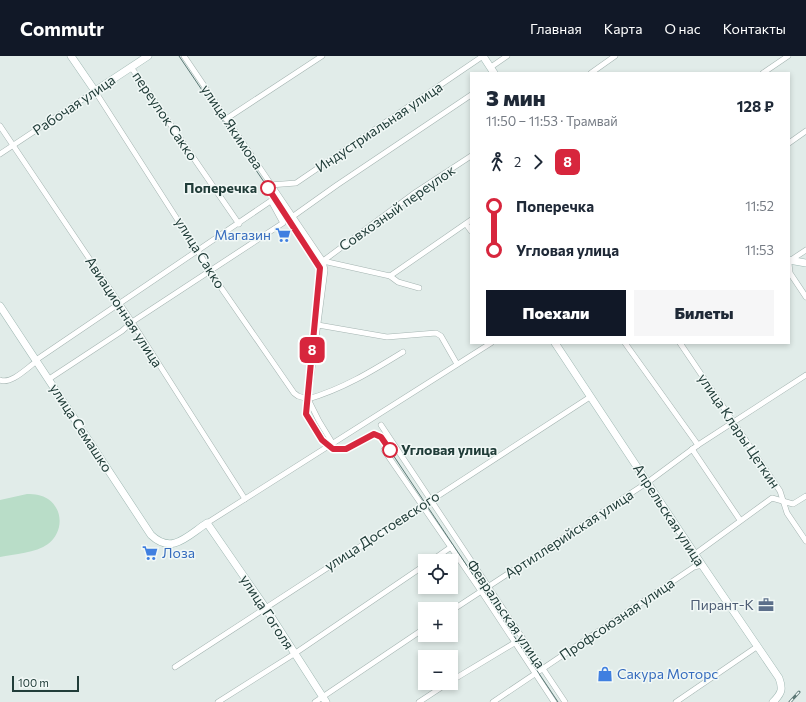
<!DOCTYPE html>
<html lang="ru">
<meta charset="utf-8">
<style>
:root{--surface:#fff;--page:#f6f6f7;--text:#1f2937;--muted:#747a83;--accent:#111827}
body{margin:0;font-family:Commissioner,sans-serif;background:var(--page);color:var(--text);height:100vh;display:flex;flex-direction:column;font-size:15px;white-space:nowrap}
*{box-sizing:border-box;margin:0}
p{font-size:13px;color:var(--muted)}
.icon{flex:none;width:22px;height:22px;fill:none;stroke:currentColor;stroke-width:2;stroke-linecap:round;stroke-linejoin:round}
.map{position:relative;flex:1;overflow:hidden}
.details{position:absolute;left:470px;top:16px;width:320px;height:272px;display:flex;flex-direction:column;background:var(--surface);border-radius:0px;box-shadow:0 2px 6px #0003}
.details>*{flex:none}
.badge{padding:0 8px;border-radius:6px;font-size:14px;line-height:26px}
.buttons{position:absolute;left:418px;top:498px;display:grid;gap:8px}
.buttons a{display:grid;place-items:center;width:40px;height:40px;border-radius:0px;background:var(--surface);box-shadow:0 2px 6px #0003;font-size:20px}
.scale{position:absolute;left:12px;bottom:10px;width:67px;box-sizing:border-box;padding-left:4px;border:2px solid #213d39;border-top:0;font-size:11px;line-height:14px;white-space:nowrap;color:#213d39;-webkit-text-stroke:3px #f1f8f6;paint-order:stroke}
.map>.badge{position:absolute;translate:-50% -50%;box-shadow:0 0 0 2px #fff}
.legs{display:flex;align-items:center;gap:6px;height:44px;padding:0 16px;font-size:13px}
.legs p{margin-inline-start:auto}
.overview{display:flex;align-items:center;justify-content:space-between;height:68px;padding:0 16px}
h1{font-size:22px;font-weight:800;line-height:30px}
.primary-button{display:flex;gap:8px;margin-top:auto;padding:8px 16px}
.primary-button a{flex:1;height:46px;border-radius:0px;background:var(--accent);color:#fff;font-size:16px;font-weight:800;line-height:46px;text-align:center}
.primary-button a+a{background:var(--page);color:var(--text)}
ul{padding:0 16px;list-style:none}
li{display:flex;align-items:center;gap:14px;height:44px;font-size:15px}
li i{display:grid;place-items:center;width:6px;height:100%;margin:0 5px;background:currentColor}
li i::after{content:'';width:10px;height:10px;margin:-5px;border:3px solid;border-radius:50%;background:var(--surface)}
li p{margin-inline-start:auto}
li:first-child i{background:linear-gradient(#0000 50%,currentColor 0)}
li:last-child i{background:linear-gradient(currentColor 50%,#0000 0)}
header{display:flex;align-items:center;gap:24px;box-sizing:border-box;height:56px;padding:0 20px;background:var(--accent);color:#fff}
header strong{font-size:19px}
nav{display:flex;gap:22px;margin-inline-start:auto;font-size:14px}
.map>svg:first-child{display:block}
.grass{fill:#b9ddc8}
.lines{fill:none;stroke-linecap:round;stroke-linejoin:round}
.street-casing{stroke:#a4b4b1;stroke-width:6}
.secondary-casing{stroke:#9fb8b3;stroke-width:8}
.street{stroke:#fff;stroke-width:5}
.secondary{stroke:#fff;stroke-width:7}
.tram{stroke:#5b7875;stroke-width:1}
.rail-casing{stroke:#5b7875;stroke-width:3}
.rail{stroke:#f1f8f6;stroke-width:1.5;stroke-dasharray:4.5;stroke-linecap:butt}
.line-1-casing{stroke:#fff;stroke-width:9}
.line-1{stroke:#d7263d;stroke-width:6}
.stop-1-dot{fill:#fff;stroke:#d7263d;stroke-width:2}
.labels{text-anchor:middle;stroke-width:3;stroke-linejoin:round;paint-order:stroke}
.street-label{font-size:14px;fill:#213d39;stroke:#f1f8f6}
.stop-label{font-size:14px;font-weight:bold;fill:#213d39;stroke:#f1f8f6;text-anchor:end}
.shop-label{font-size:14px;fill:#366cbe;stroke:#f1f8f6;text-anchor:start}
.service-label{font-size:14px;fill:#4e5e75;stroke:#f1f8f6;text-anchor:end}
</style>
<header>
<strong>Commutr</strong>
<nav><a>Главная</a><a>Карта</a><a>О нас</a><a>Контакты</a></nav>
</header>
<div class="map">
<svg width="806" height="646" viewBox="0 0 806 646">
<rect width="100%" height="100%" fill="#e1ece9"/>
<path class="grass" d="M27 438C35 438 42 439 48 443 64 454 63 477 48 488 36 497 14 498 0 501V444Z"/>
<g class="lines">
<defs>
<g id="street">
<polyline points="184,0 323,205 325,214 308,343"/>
<polyline points="131,11 239,168"/>
<polyline points="491,11 507,0"/>
<polyline points="591,17 615,0"/>
<polyline points="763,17 788,0"/>
<polyline points="226,63 322,0"/>
<polyline points="0,70 132,266 245,443"/>
<polyline points="789,87 806,75"/>
<polyline points="0,98 95,35 222,233 294,337 298,340 308,343"/>
<polyline points="270,129 296,127 483,0"/>
<polyline points="292,161 337,129 471,39"/>
<polyline points="466,168 471,175"/>
<polyline points="791,204 806,194"/>
<polyline points="323,205 416,136 471,100"/>
<polyline points="323,205 390,220 471,164"/>
<polyline points="789,207 790,217 806,241"/>
<polyline points="390,220 398,226 419,232"/>
<polyline points="318,269 387,281 436,277 441,280 457,308"/>
<polyline points="625,287 698,389"/>
<polyline points="680,287 780,435 787,457 806,485"/>
<polyline points="36,304 278,140"/>
<polyline points="49,323 122,275 132,266 283,167 271,145"/>
<path d="M0 324C11 329 28 311 37 305"/>
<path d="M308 343C343 333 372 315 403 296"/>
<polyline points="308,343 319,365 333,388"/>
<polyline points="381,369 565,646"/>
<polyline points="692,393 740,464"/>
<polyline points="384,394 481,535 554,646"/>
<polyline points="207,467 491,287"/>
<polyline points="695,498 772,442 793,448 806,440"/>
<polyline points="431,505 451,491"/>
<polyline points="451,555 648,426 698,389 806,319"/>
<polyline points="175,611 590,341"/>
<polyline points="451,625 516,586"/>
<polyline points="218,646 294,598 425,509"/>
<polyline points="315,646 425,572"/>
<polyline points="419,646 448,627"/>
<polyline points="493,646 694,511 702,509"/>
<polyline points="676,646 758,590"/>
</g>
<g id="secondary">
<polyline points="71,0 95,35 148,0"/>
<polyline points="483,0 494,17"/>
<polyline points="789,204 806,207"/>
<path d="M0 250 151 479C172 499 187 480 207 467L265 551 326 646"/>
<path d="M555 287 702 509 779 622C783 633 782 637 773 646"/>
</g>
</defs>
<use href="#street" class="street-casing"/>
<use href="#secondary" class="secondary-casing"/>
<use href="#street" class="street"/>
<use href="#secondary" class="secondary"/>
<polyline class="tram" points="179,0 320,209 306,358 322,384 333,393 346,393 371,379 377,378 381,381 558,646"/>
<defs>
<polyline id="rail" points="790,646 799,636"/>
</defs>
<use href="#rail" class="rail-casing"/>
<use href="#rail" class="rail"/>
</g>
<g class="lines">
<defs>
<polyline id="line-1" points="268,132 320,212 306,358 322,384 333,393 346,393 374,378 381,381 390,394"/>
</defs>
<use href="#line-1" class="line-1-casing"/>
<use href="#line-1" class="line-1"/>
</g>
<defs>
<symbol id="supermarket-bare" viewBox="-9 -9 18 18"><path d="M-6-5.5h2.5l.6 2H6L4.5 2H-2.5L-4.4-4H-6ZM-1.5 3.2a1.3 1.3 0 1 0 .1 0ZM3 3.2a1.3 1.3 0 1 0 .1 0Z" fill="#3f7fe0" stroke="#f1f8f6" stroke-width="2.5" paint-order="stroke"/></symbol>
<symbol id="office-bare" viewBox="-9 -9 18 18"><path d="M-6-3h4V-5.5h4V-3h4V5H-6ZM-1-4.5V-3h2v-1.5ZM-6 0V1H6V0Z" fill="#5c6f8a" stroke="#f1f8f6" stroke-width="2.5" paint-order="stroke"/></symbol>
<symbol id="shop-bare" viewBox="-9 -9 18 18"><path d="M-5-2.5h2.3a2.7 3.5 0 0 1 5.4 0H5L5.5 6h-11ZM-1.5-2.5h3a1.5 2.3 0 0 0-3 0Z" fill="#3f7fe0" stroke="#f1f8f6" stroke-width="2.5" paint-order="stroke"/></symbol>
</defs>
<g fill-rule="evenodd">
<use href="#supermarket-bare" x="272" y="168" width="22" height="22"/>
<use href="#supermarket-bare" x="139" y="486" width="22" height="22"/>
<use href="#office-bare" x="755" y="538" width="22" height="22"/>
<use href="#shop-bare" x="594" y="607" width="22" height="22"/>
</g>
<g class="stop-1-dot">
<circle cx="268" cy="132" r="7"/>
<circle cx="390" cy="394" r="7"/>
</g>
<g class="labels">
<g class="street-label">
<text transform="translate(74 49) rotate(-34)" y="5">Рабочая улица</text>
<text transform="translate(165 60) rotate(56)" y="5">переулок Сакко</text>
<text transform="translate(232 71) rotate(56)" y="5">улица Якимова</text>
<text transform="translate(379 71) rotate(-34)" y="5">Индустриальная улица</text>
<text transform="translate(397 152) rotate(-35)" y="5">Совхозный переулок</text>
<text transform="translate(200 197) rotate(58)" y="5">улица Сакко</text>
<text transform="translate(124 256) rotate(57)" y="5">Авиационная улица</text>
<text transform="translate(81 372) rotate(57)" y="5">улица Семашко</text>
<text transform="translate(739 375) rotate(56)" y="5">улица Клары Цеткин</text>
<text transform="translate(669 459) rotate(57)" y="5">Апрельская улица</text>
<text transform="translate(382 475) rotate(-33)" y="5">улица Достоевского</text>
<text transform="translate(569 478) rotate(-33)" y="5">Артиллерийская улица</text>
<text transform="translate(267 556) rotate(57)" y="5">улица Гоголя</text>
<text transform="translate(506 558) rotate(56)" y="5">Февральская улица</text>
<text transform="translate(617 563) rotate(-34)" y="5">Профсоюзная улица</text>
</g>
<g class="stop-label">
<text x="257" y="137">Поперечка</text>
<text x="401" y="399" text-anchor="start">Угловая улица</text>
</g>
<g class="shop-label">
<text x="271" y="184" text-anchor="end">Магазин</text>
<text x="162" y="502">Лоза</text>
<text x="617" y="623">Сакура Моторс</text>
</g>
<g class="service-label">
<text x="754" y="554">Пирант-К</text>
</g>
</g>
</svg>
<div class="buttons">
<a><svg class="icon" aria-label="locate" viewBox="0 0 24 24"><circle cx="12" cy="12" r="6"/><path d="M12 2v4M12 18v4M2 12h4M18 12h4"/></svg></a>
<a>+</a>
<a>−</a>
</div>
<div class="scale">100 m</div>
<b class="badge" style="left:312px;top:294px;background:#d7263d;color:#fff">8</b>
<section class="details">
<div class="overview"><div><h1>3 мин</h1><p>11:50 – 11:53 · Трамвай</p></div><b>128 ₽</b></div>
<div class="legs"><svg class="icon" aria-label="walk" viewBox="0 0 24 24"><circle cx="13" cy="4" r="2"/><path d="M13 8l-2 6 4 7M11 14l-3 7M7 12l3-4h3l4 4"/></svg>2<svg class="icon" aria-label="forward" viewBox="0 0 24 24"><path d="M9 5l7 7-7 7"/></svg><b class="badge" style="background:#d7263d;color:#fff">8</b></div>
<ul>
<li><i style="color:#d7263d"></i><b>Поперечка</b><p>11:52</p></li>
<li><i style="color:#d7263d"></i><b>Угловая улица</b><p>11:53</p></li>
</ul>
<div class="primary-button"><a>Поехали</a><a>Билеты</a></div>
</section>
</div>
